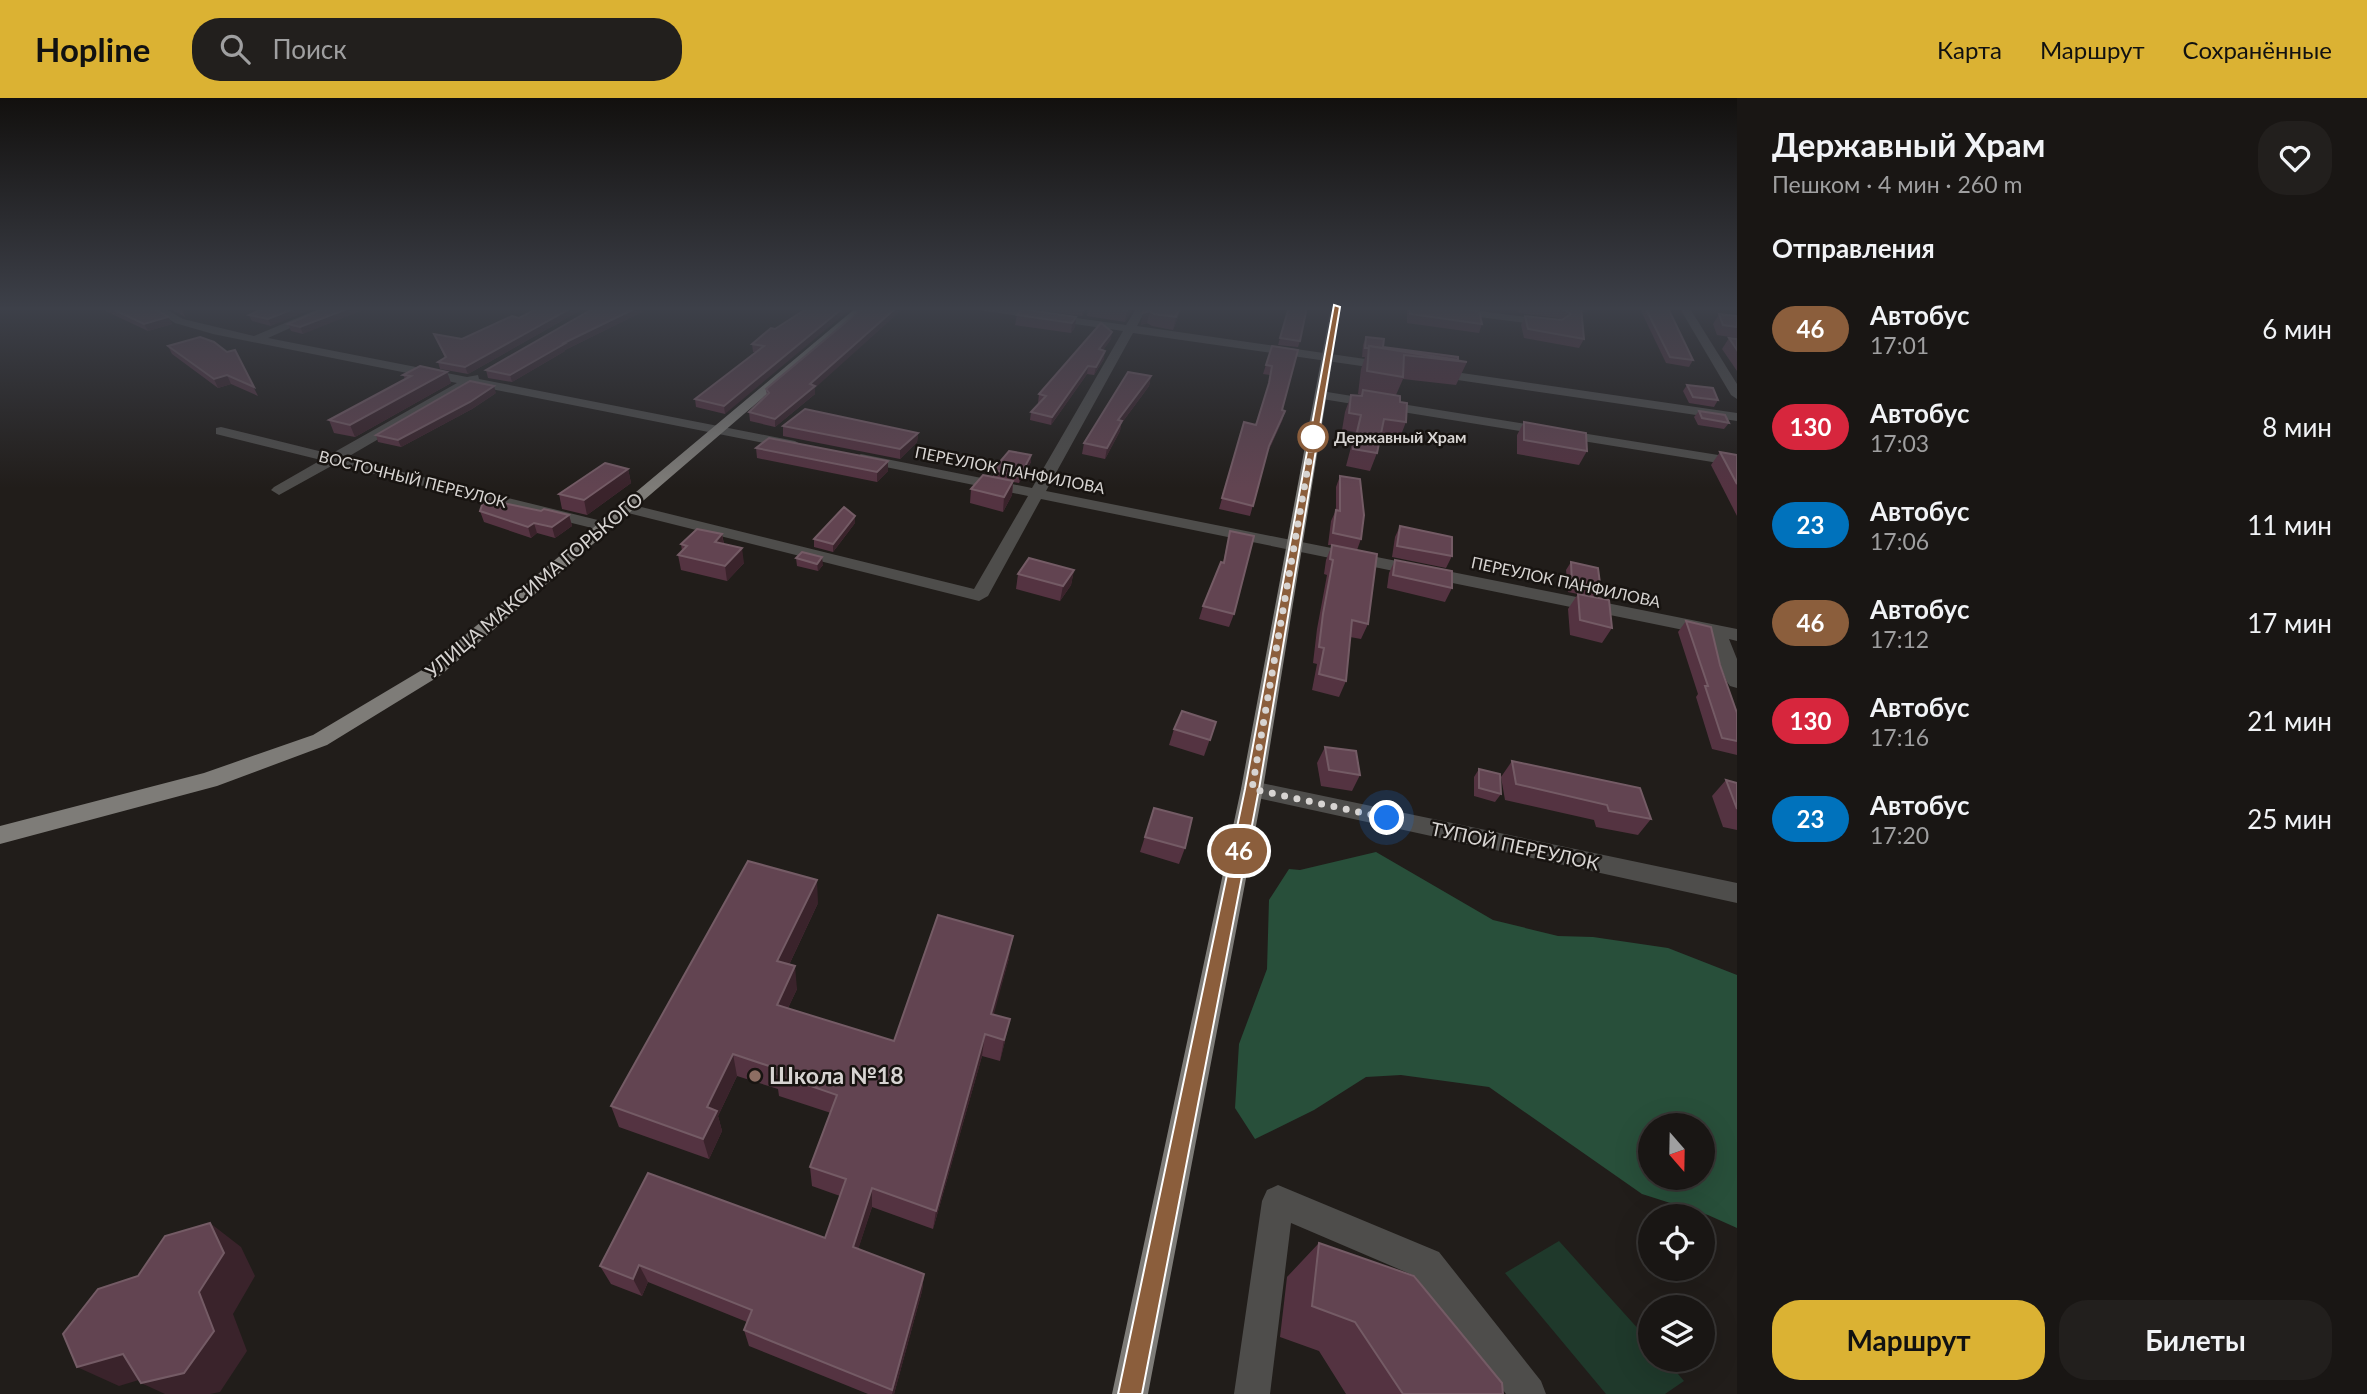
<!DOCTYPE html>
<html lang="ru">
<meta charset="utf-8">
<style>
:root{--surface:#191614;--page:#221f1d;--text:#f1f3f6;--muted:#9f9fa0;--line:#373534;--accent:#dbb233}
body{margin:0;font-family:Lato,sans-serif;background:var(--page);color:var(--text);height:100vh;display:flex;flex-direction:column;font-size:26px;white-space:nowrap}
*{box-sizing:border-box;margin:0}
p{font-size:23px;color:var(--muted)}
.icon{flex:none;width:38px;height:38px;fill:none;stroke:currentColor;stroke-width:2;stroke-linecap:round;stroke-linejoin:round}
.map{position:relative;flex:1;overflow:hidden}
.side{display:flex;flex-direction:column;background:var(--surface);width:630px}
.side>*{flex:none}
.badge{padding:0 14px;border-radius:23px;font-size:24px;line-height:46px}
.needle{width:46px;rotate:160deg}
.tools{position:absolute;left:1638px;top:1015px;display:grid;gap:14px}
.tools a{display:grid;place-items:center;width:77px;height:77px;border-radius:50%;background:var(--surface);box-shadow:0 7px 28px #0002,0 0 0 2px var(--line);font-size:35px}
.you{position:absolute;width:35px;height:35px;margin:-18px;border:5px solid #fff;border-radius:50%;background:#1a73e8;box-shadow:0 0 0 10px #1a73e833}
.map>.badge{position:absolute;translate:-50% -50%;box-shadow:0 0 0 4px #fff}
h2{padding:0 35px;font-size:26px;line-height:63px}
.round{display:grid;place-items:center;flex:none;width:74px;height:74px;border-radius:28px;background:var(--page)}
.headline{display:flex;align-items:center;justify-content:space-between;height:119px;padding:0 35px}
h1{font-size:33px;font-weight:700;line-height:52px}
.cta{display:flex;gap:14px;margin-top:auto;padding:14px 35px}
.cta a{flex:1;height:80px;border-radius:28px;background:var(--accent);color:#111;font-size:28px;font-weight:700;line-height:80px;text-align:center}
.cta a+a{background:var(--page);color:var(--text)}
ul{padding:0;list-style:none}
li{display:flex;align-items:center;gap:21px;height:98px;padding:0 35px}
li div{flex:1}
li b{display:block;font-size:26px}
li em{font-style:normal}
li .badge{min-width:77px;font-weight:700;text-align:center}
header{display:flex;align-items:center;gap:42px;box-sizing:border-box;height:98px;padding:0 35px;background:var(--accent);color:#111}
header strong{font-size:33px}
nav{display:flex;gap:38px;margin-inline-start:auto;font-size:24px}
.search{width:490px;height:63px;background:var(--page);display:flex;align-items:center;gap:18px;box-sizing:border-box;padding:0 24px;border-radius:28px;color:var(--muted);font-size:26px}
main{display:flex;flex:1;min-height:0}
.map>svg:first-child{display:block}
.green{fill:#1f392b}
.forest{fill:#284f3a;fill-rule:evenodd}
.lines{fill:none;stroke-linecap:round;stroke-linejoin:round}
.minor{fill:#4e4d4b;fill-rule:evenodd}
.major{fill:#7e7c78;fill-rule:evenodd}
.wall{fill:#543341}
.shaded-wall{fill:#3a232b}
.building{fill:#624451;stroke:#745b65;stroke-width:2}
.line{fill:#8b5e3c;stroke:#fff;stroke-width:2}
.walk{stroke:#d7d4d2;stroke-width:7;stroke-dasharray:0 12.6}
.stop-dot{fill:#fff;stroke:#8b5e3c;stroke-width:3.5}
.education-dot{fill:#8d6e63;stroke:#181411;stroke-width:2.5}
.labels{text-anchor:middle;stroke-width:5;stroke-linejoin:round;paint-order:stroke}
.far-stop-label{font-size:16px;font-weight:bold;fill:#d7d4d2;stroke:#181411;text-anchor:start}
.far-street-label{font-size:16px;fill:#d7d4d2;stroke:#181411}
.street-label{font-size:19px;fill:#d7d4d2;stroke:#181411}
.near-poi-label{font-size:23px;font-weight:bold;fill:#d7d4d2;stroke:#181411;text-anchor:start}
</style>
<header>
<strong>Hopline</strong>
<div class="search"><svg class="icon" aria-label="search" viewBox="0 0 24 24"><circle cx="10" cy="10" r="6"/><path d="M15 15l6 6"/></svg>Поиск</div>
<nav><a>Карта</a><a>Маршрут</a><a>Сохранённые</a></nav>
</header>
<main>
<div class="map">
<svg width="1737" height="1296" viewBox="0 0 1737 1296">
<rect width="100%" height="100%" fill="#211d1a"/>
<polygon class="green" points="1559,1143 1650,1244 1650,1262 1666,1262 1684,1283 1665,1296 1606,1296 1505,1175"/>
<path class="forest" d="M1376 754 1493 822 1558 838 1593 839 1668 850 1737 877V1130L1708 1117 1642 1096 1489 989 1401 977 1366 979 1314 1012 1255 1041 1235 1010 1239 946 1267 871 1269 802 1289 771 1300 772ZM1650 1027H1703V1080H1650Z"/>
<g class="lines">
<g class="minor">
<polygon points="150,209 162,209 183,221 254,238 323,209 337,209 268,240 467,279 478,277 479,281 795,343 802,347 795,351 471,287 346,360 610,425 612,428 610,431 604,433 335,366 279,397 271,392 274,389 321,362 216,336 216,330 221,329 331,356 457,285 213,236 175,225"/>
<polygon points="973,209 998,209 1126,227 1137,209 1147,209 1137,228 1393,265 1393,271 1389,272 1133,235 1046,393 1737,531 1737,543 1729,541 1737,561 1737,590 1730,588 1727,584 1708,537 1041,401 988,498 979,503 620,413 617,410 625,405 974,491 1028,398 861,364 854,360 861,356 1032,390 1123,233 978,212"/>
<polygon points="1420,209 1448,209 1549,222 1555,225 1549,228 1425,212"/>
<polygon points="1679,209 1689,209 1737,286 1737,301 1731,297"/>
<polygon points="1434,271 1737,315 1737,323 1430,278 1430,272"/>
<polygon points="1321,293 1737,360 1737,368 1316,300 1315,297"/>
<polygon points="1252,683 1737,785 1737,805 1244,697 1241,691 1244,685"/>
<polygon points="1278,1087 1439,1154 1541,1283 1546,1296 1506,1296 1415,1178 1291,1125 1270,1296 1234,1296 1262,1103 1267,1092"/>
</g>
<g class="major">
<polygon points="857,209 868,209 441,577 327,647 217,688 0,746 0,728 204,675 313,637 427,569"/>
<polygon points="1331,209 1341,209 1263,691 1148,1296 1112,1296 1241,691"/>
</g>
</g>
<g class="wall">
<polygon points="97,209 152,209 168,219 172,226 148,233"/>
<polygon points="167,209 178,209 182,212 185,219"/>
<polygon points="267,209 271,228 252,223 249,217"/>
<polygon points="327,209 303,236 291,233 288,226"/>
<polygon points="540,209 586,209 468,276 440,271 438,264 445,260 434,236 462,241 519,220"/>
<polygon points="596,209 641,209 642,214 565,252 565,253 512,284 488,280 486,272"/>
<polygon points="1029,209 1087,209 1082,218 1029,211"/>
<polygon points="1088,209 1134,209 1125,224 1087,218"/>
<polygon points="1146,209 1182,209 1173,232 1152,228 1147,225 1141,227"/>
<polygon points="1289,209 1300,243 1298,249 1278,247"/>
<polygon points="1407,209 1446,209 1482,226 1479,235 1407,225"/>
<polygon points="1517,209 1589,209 1587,213 1582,214 1584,241 1579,250 1524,240 1521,227 1525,218 1562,222 1558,220 1519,215"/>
<polygon points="1644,209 1658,209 1693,262 1689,269 1666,265 1641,213"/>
<polygon points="1719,216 1737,218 1737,240 1717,237 1713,226"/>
<polygon points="1017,217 1076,219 1075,229 1071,235 1015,227"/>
<polygon points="775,231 725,316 696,309 695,301 756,254 753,254 752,246"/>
<polygon points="1366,239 1383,249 1467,264 1456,287 1403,281 1396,297 1400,304 1406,324 1399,342 1380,339 1377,355 1370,373 1346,368 1355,334 1342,332 1345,314 1351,297 1361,298 1361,297 1358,296 1361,271 1365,259 1362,259 1363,247"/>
<polygon points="1729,240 1737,241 1737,273 1722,251"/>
<polygon points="1111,241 1103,252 1104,261 1094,277 1087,276 1051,327 1030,322 1031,314 1039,305 1038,305 1039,296"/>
<polygon points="168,248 227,254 235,252 258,298 231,286 218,290 172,256"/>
<polygon points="1272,248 1282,312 1285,313 1282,323 1267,356 1250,418 1219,411 1244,324 1256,327 1267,293 1270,277 1263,276"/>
<polygon points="447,274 451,285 355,339 334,335 329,322 405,281 403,277"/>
<polygon points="1151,278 1149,288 1121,326 1120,333 1105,361 1082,356 1084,345"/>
<polygon points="1687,287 1718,302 1714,309 1689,305 1683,293"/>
<polygon points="815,290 815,296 775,329 750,323 749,314 767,297 766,291"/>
<polygon points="496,295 472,311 401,349 378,344 376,337"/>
<polygon points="1699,313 1729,325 1724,331 1698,327 1694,319"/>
<polygon points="1524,324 1587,353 1579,367 1517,356 1517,337"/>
<polygon points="783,328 918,335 917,344 900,361 783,338"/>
<polygon points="756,350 888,363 888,373 877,384 757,360"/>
<polygon points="1720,354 1737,357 1737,418 1711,367"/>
<polygon points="1031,357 1031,364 1019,385 1013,384 1012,397 1003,414 970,405 971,391 993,379 993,372"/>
<polygon points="628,371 631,385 587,417 562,411 559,396"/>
<polygon points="1340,378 1361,441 1357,452 1368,526 1361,541 1350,539 1346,583 1339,599 1312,592 1317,566 1313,565 1317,531 1327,477 1324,476 1326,462 1332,447 1328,447 1331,423 1336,412 1336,389"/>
<polygon points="480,413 541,413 569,417 572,428 555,440 537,435 531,440 484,424"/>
<polygon points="855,425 833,454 814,449 814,441"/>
<polygon points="1400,428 1452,458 1446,470 1392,459 1395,439"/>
<polygon points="1230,433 1234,516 1229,529 1199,521 1203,508 1223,465"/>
<polygon points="722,436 724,446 744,465 727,483 681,472 678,457 682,453 681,446"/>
<polygon points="796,460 823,467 818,473 797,468"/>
<polygon points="1395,462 1452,490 1445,504 1387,490 1389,475"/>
<polygon points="1571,464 1601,493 1597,500 1612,530 1602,545 1570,537 1568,511 1578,496 1568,494 1566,472"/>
<polygon points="1074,472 1071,487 1060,503 1016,491 1018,476"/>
<polygon points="1686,523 1737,615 1737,657 1712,651 1696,599 1698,596 1678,534"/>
<polygon points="1216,624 1204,658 1169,647 1174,631"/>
<polygon points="1325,649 1360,677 1352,693 1321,688 1317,665"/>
<polygon points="1512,663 1651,721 1638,737 1596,729 1594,722 1505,702 1501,679"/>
<polygon points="1479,671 1501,696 1495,704 1474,698 1474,679"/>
<polygon points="1726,682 1737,685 1737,732 1723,729 1712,698"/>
<polygon points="1154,710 1185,750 1179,766 1140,754"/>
<polygon points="818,805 789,867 797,891 788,910 894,943 1009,860 993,916 1005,943 1000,963 982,958 933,1131 872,1109 858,1151 924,1176 922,1193 894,1296 868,1296 749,1248 744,1232 747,1224 648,1184 642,1198 611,1186 600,1168 825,1140 840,1098 812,1088 810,1069 831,1015 779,998 778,991 737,978 718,1018 722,1033 709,1061 619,1029 611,1008"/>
<polygon points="1319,1145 1503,1296 1346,1296 1319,1253 1280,1239 1287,1179"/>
</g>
<g class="shaded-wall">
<polygon points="298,209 317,209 271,228 268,221"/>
<polygon points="352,209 371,209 303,236 300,229"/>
<polygon points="573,209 586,209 468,276 465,269"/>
<polygon points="638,209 641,209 642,214 565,252 565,253 512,284 510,277 562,246"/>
<polygon points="844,209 853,209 725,316 724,308"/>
<polygon points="897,209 905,209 815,290 815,296 775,329 775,321 810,286"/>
<polygon points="1085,209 1087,209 1087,210 1082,218 1083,212"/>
<polygon points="1129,209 1134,209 1125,224 1127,212"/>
<polygon points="1180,209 1182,209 1173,232 1176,219"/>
<polygon points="1580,209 1589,209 1587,213 1576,215"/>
<polygon points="1150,213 1147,225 1141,227 1143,215"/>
<polygon points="168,219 172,226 148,233 144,226"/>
<polygon points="1076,219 1075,229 1071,235 1072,225"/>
<polygon points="1112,234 1111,241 1098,260 1099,251"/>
<polygon points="1105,253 1104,261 1094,277 1096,269"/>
<polygon points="1088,268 1087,276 1051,327 1052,319"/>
<polygon points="447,274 451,285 355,339 350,327"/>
<polygon points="227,277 231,286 218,290 214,281"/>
<polygon points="1151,278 1149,288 1121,326 1120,333 1105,361 1107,350 1118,322"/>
<polygon points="494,288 496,295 472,311 401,349 398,342"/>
<polygon points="1285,313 1282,323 1266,358 1269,348"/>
<polygon points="918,335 917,344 900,361 900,351"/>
<polygon points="1031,357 1031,364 1019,385 1020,378"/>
<polygon points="888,363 888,373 877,384 877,374"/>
<polygon points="628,371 631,385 587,417 584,402"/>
<polygon points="1013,383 1012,397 1003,414 1004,399"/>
<polygon points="569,417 572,428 555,440 552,429"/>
<polygon points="855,418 855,425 833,454 833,446"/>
<polygon points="534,425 537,435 531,440 528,429"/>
<polygon points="722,436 724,451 715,444"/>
<polygon points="742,450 744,465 727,483 725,468"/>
<polygon points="822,459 823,467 818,473 817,466"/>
<polygon points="1074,472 1071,487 1060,503 1063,488"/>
<polygon points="817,782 818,805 780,886 777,863"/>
<polygon points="1013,838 1009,860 988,938 991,916"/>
<polygon points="795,868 797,891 779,929 777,907"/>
<polygon points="1010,921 1005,943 1000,963 1004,942"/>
<polygon points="985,936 982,958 933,1131 936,1113"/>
<polygon points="733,956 737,978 718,1018 722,1033 709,1061 703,1041 707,1009"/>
<polygon points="872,1090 872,1109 853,1167 853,1149"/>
<polygon points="210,1125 241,1149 255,1178 233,1216 247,1253 220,1294 210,1296 165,1296 141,1285 199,1194"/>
<polygon points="639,1167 648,1184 642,1198 633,1181"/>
<polygon points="924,1176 922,1193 894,1296 892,1296"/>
<polygon points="123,1256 162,1275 119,1288 77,1269"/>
</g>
<g class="building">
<polygon points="108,209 152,209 168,219 144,226"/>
<polygon points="267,209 298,209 268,221 249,217"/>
<polygon points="327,209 352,209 300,229 288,226"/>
<polygon points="540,209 573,209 465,269 438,264 446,259 434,236 462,241 512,218 519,220"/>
<polygon points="596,209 638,209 562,246 564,246 510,277 486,272"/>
<polygon points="809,209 844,209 724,308 695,301 764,248 752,246 771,230 775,231"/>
<polygon points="864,209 897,209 810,286 815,288 775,321 749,314 769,295 766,291"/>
<polygon points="1057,209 1085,209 1083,212"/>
<polygon points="1103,209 1129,209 1127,212"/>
<polygon points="1146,209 1180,209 1176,219 1154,216 1150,213 1143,215"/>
<polygon points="1289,209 1307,209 1300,243 1280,240"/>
<polygon points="1410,209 1446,209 1479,213 1482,226 1410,216"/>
<polygon points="1542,209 1581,209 1584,241 1528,231 1525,218 1562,222 1571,216 1563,211"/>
<polygon points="1645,209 1668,210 1693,262 1670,259"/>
<polygon points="1022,211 1076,219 1072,225 1017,217"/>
<polygon points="1719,216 1737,218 1737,229 1723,227"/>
<polygon points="1101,225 1112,234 1099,251 1105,253 1096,269 1088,268 1052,319 1031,314 1046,298 1039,296"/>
<polygon points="200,239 214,244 227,254 235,252 254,289 227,277 214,281 168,248"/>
<polygon points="1366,239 1384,241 1383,249 1458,259 1458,262 1369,248 1369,250 1365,250"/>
<polygon points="1729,240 1737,241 1737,252"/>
<polygon points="1272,248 1298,252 1282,312 1285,313 1269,348 1253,408 1222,400 1244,324 1256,327 1269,285 1272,268 1266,267"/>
<polygon points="1369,248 1467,264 1404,257 1403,279 1367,273"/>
<polygon points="420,268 447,274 350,327 329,322 411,278 403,277"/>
<polygon points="1128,274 1151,278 1118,322 1122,323 1107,350 1084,345"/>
<polygon points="470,283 494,288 470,304 398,342 376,337"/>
<polygon points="1687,287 1713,290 1718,302 1693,299"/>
<polygon points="1363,292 1400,298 1400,304 1407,305 1406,324 1384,321 1377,355 1353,351 1361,317 1349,315 1351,297 1362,298"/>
<polygon points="805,311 918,335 900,351 783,328"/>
<polygon points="1699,313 1725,317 1729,325 1702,320"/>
<polygon points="1524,324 1586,335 1587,353 1524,342"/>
<polygon points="769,340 888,363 877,374 756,350"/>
<polygon points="1009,353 1031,357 1020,378 993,372"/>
<polygon points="1720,354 1737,357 1737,386"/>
<polygon points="605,365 628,371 584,402 559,396"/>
<polygon points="983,377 1013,383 1004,399 971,391"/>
<polygon points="1340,378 1360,381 1364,417 1361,441 1333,435 1336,412 1340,413"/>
<polygon points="484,401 541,413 544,411 569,417 552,429 534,425 528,429 480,413"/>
<polygon points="844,409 855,418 833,446 814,441"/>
<polygon points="1400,428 1452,439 1452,458 1397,448"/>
<polygon points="697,431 722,436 715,444 742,450 725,468 678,457 687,448 681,446"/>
<polygon points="1230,433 1254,438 1234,516 1203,508 1221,464 1224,465"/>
<polygon points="1332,447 1377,456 1368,526 1352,522 1346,583 1319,576 1324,550 1319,549 1323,516 1333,462 1330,461"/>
<polygon points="802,454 822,459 817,466 796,460"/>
<polygon points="1029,460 1074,472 1063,488 1018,476"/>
<polygon points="1395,462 1452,473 1452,490 1393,477"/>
<polygon points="1571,464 1598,470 1601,493 1572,487"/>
<polygon points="1578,496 1609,502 1612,530 1580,522"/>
<polygon points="1686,523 1711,529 1720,567 1737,615 1737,643 1722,640 1705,588 1708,588"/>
<polygon points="1182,613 1216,624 1210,642 1174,631"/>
<polygon points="1325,649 1356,653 1360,677 1329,672"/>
<polygon points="1512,663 1640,690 1651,721 1609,713 1607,707 1516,686"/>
<polygon points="1479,671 1500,676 1501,696 1479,690"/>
<polygon points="1726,682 1737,685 1737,711"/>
<polygon points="1154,710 1192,720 1185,750 1145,739"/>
<polygon points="748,763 817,782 777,863 795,868 777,907 894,943 938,817 1013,838 991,916 1010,921 1004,942 985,936 936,1113 872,1090 853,1149 924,1176 892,1292 744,1232 752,1212 639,1167 633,1181 600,1168 648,1075 825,1140 846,1081 810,1069 837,997 776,976 778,971 733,956 707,1009 717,1013 703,1041 611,1008"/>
<polygon points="210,1125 224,1155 199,1194 214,1233 184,1275 141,1285 123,1256 77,1269 63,1236 98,1191 138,1178 165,1138"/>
<polygon points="1319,1145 1414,1178 1502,1285 1503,1296 1403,1296 1355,1224 1312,1208"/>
</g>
<linearGradient id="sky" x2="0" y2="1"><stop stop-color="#12100e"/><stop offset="0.54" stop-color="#3d4049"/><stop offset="1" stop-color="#3d4049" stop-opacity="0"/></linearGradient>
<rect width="1737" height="390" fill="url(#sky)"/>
<polygon class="line" points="1334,207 1340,209 1259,691 1142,1296 1118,1296 1245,691"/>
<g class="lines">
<polyline class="walk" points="1313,339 1252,691 1387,720"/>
</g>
<circle class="stop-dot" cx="1313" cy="339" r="14"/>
<circle class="education-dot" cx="755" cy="978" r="7"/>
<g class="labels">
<g class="far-stop-label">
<text x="1334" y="345">Державный Храм</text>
</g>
<g class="far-street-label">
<text transform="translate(1010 372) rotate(11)" y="6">ПЕРЕУЛОК ПАНФИЛОВА</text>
<text transform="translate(413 381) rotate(14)" y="6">ВОСТОЧНЫЙ ПЕРЕУЛОК</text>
<text transform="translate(1566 484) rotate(12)" y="6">ПЕРЕУЛОК ПАНФИЛОВА</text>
</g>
<g class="street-label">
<text transform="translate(534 487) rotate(-40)" y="7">УЛИЦА МАКСИМА ГОРЬКОГО</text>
<text transform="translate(1515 748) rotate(12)" y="7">ТУПОЙ ПЕРЕУЛОК</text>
</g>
<g class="near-poi-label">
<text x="769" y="986">Школа №18</text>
</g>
</g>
</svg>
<div class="tools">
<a><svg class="needle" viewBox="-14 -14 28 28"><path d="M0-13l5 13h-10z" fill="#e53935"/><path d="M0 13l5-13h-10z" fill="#9f9fa0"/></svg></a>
<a><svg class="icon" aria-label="locate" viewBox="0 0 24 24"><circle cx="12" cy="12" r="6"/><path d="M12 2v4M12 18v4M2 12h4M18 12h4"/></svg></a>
<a><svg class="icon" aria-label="layers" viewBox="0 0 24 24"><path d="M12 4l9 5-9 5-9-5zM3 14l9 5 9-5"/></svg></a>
</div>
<div class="you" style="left:1387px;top:720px"></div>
<b class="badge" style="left:1239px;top:753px;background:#8b5e3c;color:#fff">46</b>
</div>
<section class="side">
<div class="headline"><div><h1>Державный Храм</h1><p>Пешком · 4 мин · 260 m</p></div><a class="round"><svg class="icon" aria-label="heart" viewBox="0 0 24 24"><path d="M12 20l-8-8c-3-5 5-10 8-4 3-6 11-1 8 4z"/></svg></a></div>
<h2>Отправления</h2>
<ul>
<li><span class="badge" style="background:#8b5e3c;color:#fff">46</span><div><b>Автобус</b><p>17:01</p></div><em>6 мин</em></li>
<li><span class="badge" style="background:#d7263d;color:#fff">130</span><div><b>Автобус</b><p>17:03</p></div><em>8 мин</em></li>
<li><span class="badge" style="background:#0072bc;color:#fff">23</span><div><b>Автобус</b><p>17:06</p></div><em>11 мин</em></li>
<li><span class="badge" style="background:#8b5e3c;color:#fff">46</span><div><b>Автобус</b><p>17:12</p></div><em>17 мин</em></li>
<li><span class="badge" style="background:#d7263d;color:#fff">130</span><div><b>Автобус</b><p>17:16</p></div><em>21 мин</em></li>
<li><span class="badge" style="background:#0072bc;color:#fff">23</span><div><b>Автобус</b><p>17:20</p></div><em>25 мин</em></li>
</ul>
<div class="cta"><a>Маршрут</a><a>Билеты</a></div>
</section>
</main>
